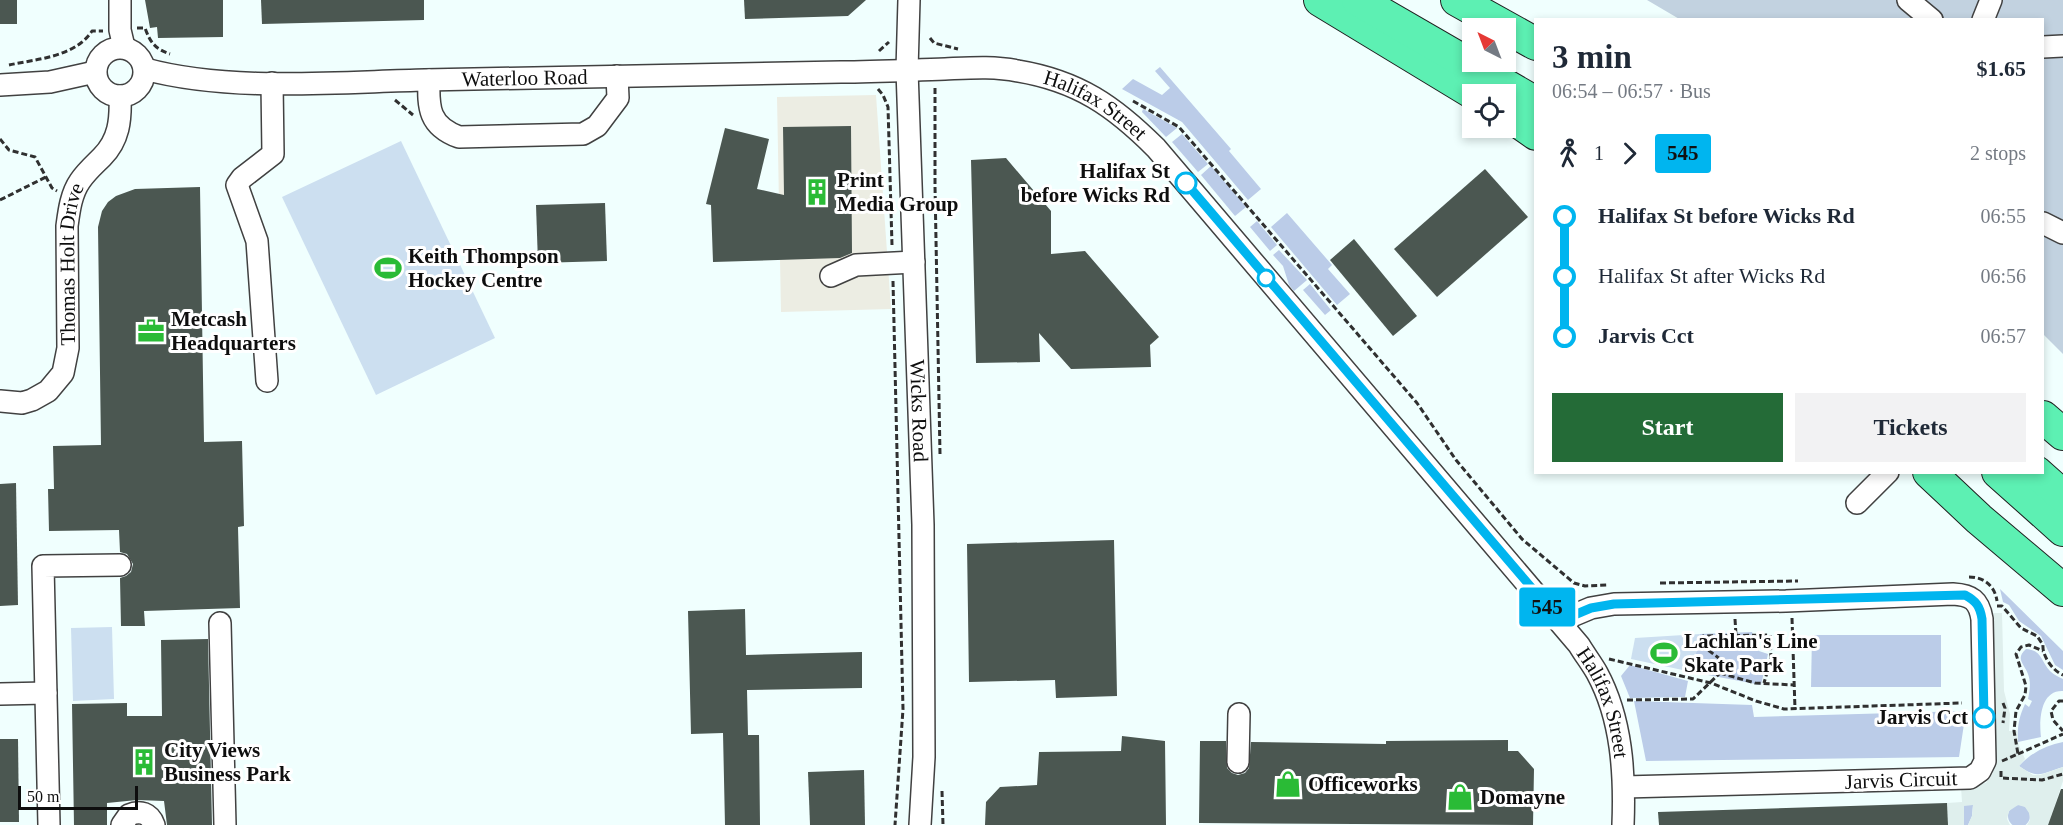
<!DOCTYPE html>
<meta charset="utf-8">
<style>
:root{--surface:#fff;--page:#f2f2f3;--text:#1f2937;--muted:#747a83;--accent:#246b37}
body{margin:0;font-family:"Times New Roman",serif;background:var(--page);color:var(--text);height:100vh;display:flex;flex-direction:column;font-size:22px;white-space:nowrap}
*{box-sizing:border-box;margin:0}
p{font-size:20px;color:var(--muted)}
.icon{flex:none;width:33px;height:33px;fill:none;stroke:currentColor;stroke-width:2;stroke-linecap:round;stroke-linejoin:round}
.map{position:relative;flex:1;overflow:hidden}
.drawer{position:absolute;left:1534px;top:18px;width:510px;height:456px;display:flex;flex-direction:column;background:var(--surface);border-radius:0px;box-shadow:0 3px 9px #0003}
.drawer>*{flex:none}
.badge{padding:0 12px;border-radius:4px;font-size:21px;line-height:39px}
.needle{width:39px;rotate:318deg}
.buttons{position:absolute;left:1462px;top:18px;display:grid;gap:12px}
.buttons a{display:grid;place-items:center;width:54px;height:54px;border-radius:0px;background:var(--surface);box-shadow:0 3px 9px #0003;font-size:30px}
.scale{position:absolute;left:18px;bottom:15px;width:120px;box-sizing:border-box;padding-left:6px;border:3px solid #0e0e0e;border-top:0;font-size:16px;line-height:21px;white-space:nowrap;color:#0e0e0e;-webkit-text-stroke:4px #fff;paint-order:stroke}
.map>.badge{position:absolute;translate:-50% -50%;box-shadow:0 0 0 3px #fff}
.legs{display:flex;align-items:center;gap:9px;height:66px;padding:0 18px;font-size:20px}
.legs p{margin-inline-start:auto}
.head{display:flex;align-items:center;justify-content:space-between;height:102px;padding:0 18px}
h1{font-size:33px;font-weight:600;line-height:45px}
.button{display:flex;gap:12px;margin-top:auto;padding:12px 18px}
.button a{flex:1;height:69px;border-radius:0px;background:var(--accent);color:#fff;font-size:24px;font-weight:600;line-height:69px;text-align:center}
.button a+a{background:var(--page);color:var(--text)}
ul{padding:0 18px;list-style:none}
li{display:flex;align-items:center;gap:21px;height:60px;font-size:22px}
li i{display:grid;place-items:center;width:9px;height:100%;margin:0 8px;background:currentColor}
li i::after{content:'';width:15px;height:15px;margin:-8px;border:4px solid;border-radius:50%;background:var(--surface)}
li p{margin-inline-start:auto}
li:first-child i{background:linear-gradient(#0000 50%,currentColor 0)}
li:last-child i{background:linear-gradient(currentColor 50%,#0000 0)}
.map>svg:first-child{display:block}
.industrial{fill:#ecede3}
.green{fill:#bbcce8}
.cemetery{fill:#c2d2e0}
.pitch{fill:#ccdff0}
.plaza{fill:#dfefed}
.building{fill:#4b5751}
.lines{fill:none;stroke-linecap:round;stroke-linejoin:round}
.minor-casing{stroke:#414141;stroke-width:24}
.highway-casing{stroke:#1f1f1f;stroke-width:34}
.path{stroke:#303030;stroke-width:3;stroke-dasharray:6 3;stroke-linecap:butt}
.minor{stroke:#fff;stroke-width:21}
.highway{stroke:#5df0b3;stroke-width:32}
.line-1-casing{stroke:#fff;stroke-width:14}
.line-1{stroke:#00b5ef;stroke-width:9}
.stop-1-dot{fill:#fff;stroke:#00b5ef;stroke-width:3}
.labels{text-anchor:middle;stroke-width:6;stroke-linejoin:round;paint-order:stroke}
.street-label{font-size:21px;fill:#0e0e0e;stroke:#fff}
.stop-label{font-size:21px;font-weight:bold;fill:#0e0e0e;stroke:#fff;text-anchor:end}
.poi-label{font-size:21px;font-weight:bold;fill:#0e0e0e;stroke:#fff;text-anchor:start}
</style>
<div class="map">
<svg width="2063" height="825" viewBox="0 0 2063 825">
<rect width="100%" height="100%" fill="#f0fffe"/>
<polygon class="industrial" points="876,95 891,309 781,312 777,97"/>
<g class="green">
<polygon points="1160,67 1231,149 1229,151 1261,189 1248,200 1182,122 1122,89 1133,79 1162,95 1170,88 1155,71"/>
<polygon points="1143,109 1177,128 1166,137 1142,112"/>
<polygon points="1182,134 1208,164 1198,172 1172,142"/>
<polygon points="1211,166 1246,207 1235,216 1201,175"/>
<polygon points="1287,213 1332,265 1328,269 1350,294 1337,305 1271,227"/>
<polygon points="1257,221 1277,245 1270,251 1250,227"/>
<polygon points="1279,250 1307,280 1294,291 1289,285 1283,266 1273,255"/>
<polygon points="1310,284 1331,310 1325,315 1303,290"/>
<polygon points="2000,589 2063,651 2063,670 2055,665 2041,636 2019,621 2009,605 2003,602"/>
<polygon points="1752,632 1759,651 1768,654 1761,685 1692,672 1700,634"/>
<polygon points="1812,635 1941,635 1941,687 1811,687"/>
<path d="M2026 649C2042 650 2041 662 2050 671 2054 675 2059 677 2063 679V691C2040 690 2039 721 2041 737L2018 742C2017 727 2019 717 2025 704L2029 707 2032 701 2028 699C2030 690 2031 682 2028 674 2024 663 2015 659 2026 649Z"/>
<polygon points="1630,665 1688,681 1685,697 1630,698 1621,676"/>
<polygon points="1634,701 1752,705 1754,717 1966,711 1959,757 1646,761"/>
<path d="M2063 742V767C2043 773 2038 780 2019 766 2031 753 2046 745 2063 742Z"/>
<polygon points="1964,805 1973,805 1972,816 1968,825 1964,825"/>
<circle cx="2019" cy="816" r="11"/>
</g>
<polygon class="cemetery" points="1647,0 2063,0 2063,354 2043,334 2043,20 1681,20"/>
<g class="pitch">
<polygon points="401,141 495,338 376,395 282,197"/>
<polygon points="112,627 114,699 73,701 71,628"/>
<polygon points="1700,634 1692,672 1631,659 1635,638"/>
</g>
<polygon class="plaza" points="1993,613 2002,613 2004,691 2010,714 2009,731 2017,731 2018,743 2025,759 2019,766 2033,775 2040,775 2063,767 2063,781 2048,825 2027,825 2030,820 2029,813 2025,807 2018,805 2009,811 2007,819 2010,825 1968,825 1972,816 1973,805 1964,806 1964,825 1948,825 1947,803 1962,802 1961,787 1986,783 1993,773"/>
<g class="building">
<rect x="0" y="0" width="17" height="24"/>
<polygon points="145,0 223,0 223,37 158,38 157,27 150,28"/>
<polygon points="261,0 424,0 424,20 262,24"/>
<polygon points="744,0 866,0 848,16 745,19"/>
<polygon points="851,126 852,253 840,258 713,262 711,205 706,204 725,128 769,139 757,189 784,195 783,127"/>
<polygon points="1006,158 1051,211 1051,254 1085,251 1159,337 1150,345 1151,367 1071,369 1039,333 1040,362 976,363 971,160"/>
<polygon points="1485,169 1528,217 1437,297 1394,249"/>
<polygon points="200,187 204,442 242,441 244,526 238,527 240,608 144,611 145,626 121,626 120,578 126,576 131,572 133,564 127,554 120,552 119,530 49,531 48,489 54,489 53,446 101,445 98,227 102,211 108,202 116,196 135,189"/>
<polygon points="605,203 607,261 538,263 536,205"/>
<polygon points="1354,239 1417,316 1393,336 1330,260"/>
<polygon points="16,483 18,605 0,606 0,484"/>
<polygon points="1114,540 1117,696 1056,698 1055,680 969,682 967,544"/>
<polygon points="745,609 746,655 862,652 862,688 747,690 748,735 759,735 760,825 725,825 723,733 691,734 688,611"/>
<polygon points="208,639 212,825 167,825 164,801 137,800 107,803 107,825 74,825 72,704 127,703 127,716 162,716 161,640"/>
<polygon points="1122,736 1165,741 1166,825 985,825 986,802 1000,787 1037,785 1039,752 1121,751"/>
<polygon points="0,739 18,739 19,822 0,822"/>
<polygon points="1508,740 1508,751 1518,751 1534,769 1533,825 1199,823 1200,741 1226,741 1227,768 1232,773 1238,775 1245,773 1249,768 1251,742 1386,744 1386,741"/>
<polygon points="864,770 865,825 810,825 808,772"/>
<polygon points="2061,789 2063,789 2063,825 2048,825"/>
<polygon points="1947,803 1948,825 1659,825 1658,812"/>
</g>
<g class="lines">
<defs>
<g id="minor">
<polyline points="120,0 120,30 124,47"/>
<path id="s1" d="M909 0 907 70 923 525 924 757 920 825"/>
<polyline points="1908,0 1932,20"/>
<polyline points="1983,20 1991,0"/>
<polyline points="2043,47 2063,46"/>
<circle cx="120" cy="72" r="24"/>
<path id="s2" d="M145 69C229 92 337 82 425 80 563 77 702 75 841 72 876 72 911 70 945 69 969 68 994 66 1018 71 1078 81 1114 106 1156 148L1579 645C1585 655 1592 664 1597 673 1622 719 1625 774 1623 825"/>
<path d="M429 80C428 108 429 126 459 137L583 134 597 126 618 98 617 76"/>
<polyline points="0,85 50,82 95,72"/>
<polyline points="2043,223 2063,233"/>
<polyline points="831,276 856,265 914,262"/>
<polyline points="267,381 257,241 237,185 242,178 273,154 272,83"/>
<path id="s3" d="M0 401 22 403 32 400 48 391 63 373 68 348 67 226C69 211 71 194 80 181 86 172 94 165 102 157 119 140 121 120 120 96"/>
<polyline points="1857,503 1888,472"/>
<path d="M1560 621 1591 608 1614 604 1786 601 1953 594C1971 595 1979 600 1982 619L1985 761 1980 771 1970 778 1624 787"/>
<polyline points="220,623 225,825"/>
<polyline points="0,694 46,693"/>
<polyline points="1238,762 1239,714"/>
<polyline points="49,825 43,566 120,565"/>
<path d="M122 825 129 815C140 810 150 813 154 825"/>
</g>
<g id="highway">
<polyline points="1320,0 1475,94"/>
<polyline points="1358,0 1536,103"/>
<polyline points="1457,0 1536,44"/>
<polyline points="1506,113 1536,134"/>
<polyline points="2043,417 2063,434"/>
<polyline points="1929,472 1979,519 2063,590"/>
<polyline points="1998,472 2063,530"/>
<polyline points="2036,472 2063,496"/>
</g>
</defs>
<use href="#minor" class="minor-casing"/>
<use href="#highway" class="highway-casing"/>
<g class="path">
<path d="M137 28H145C150 42 155 49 170 54"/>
<polyline points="930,38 934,43 958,49"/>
<polyline points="879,51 889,42"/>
<path d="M9 65C37 59 75 57 92 31H103"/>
<polyline points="935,88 935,186 940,454"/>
<polyline points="878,89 883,95 888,107 892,245"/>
<polyline points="395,100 413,115"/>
<polyline points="1133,101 1179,127 1417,403 1456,460 1522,539 1574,583 1585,586 1609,585"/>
<polyline points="0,139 9,150 35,157 52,188 57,191"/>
<polyline points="0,200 46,177"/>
<polyline points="893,281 903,709 895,825"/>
<path d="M1969 577C1984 577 1995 586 1997 601"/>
<polyline points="1660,583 1798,581"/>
<path d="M1997 606H2002L2021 628 2037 636 2043 645C2042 656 2053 671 2063 675"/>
<polyline points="1792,618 1795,709"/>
<polyline points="1735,619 1736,635"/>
<polyline points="1609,659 1711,683 1756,701 1784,709 1962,703"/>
<polyline points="1720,673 1755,683 1794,685"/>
<polyline points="1627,700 1693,699 1720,673 1720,659 1703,646 1703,636 1770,635 1771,659 1764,683"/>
<polyline points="2063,701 2059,701 2051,711 2053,720 2063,731"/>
<polyline points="2003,703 2005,708 2003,723"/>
<polyline points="2018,754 2063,734"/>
<polyline points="2002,761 2018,754 2014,731 2016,711 2025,695 2026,686 2016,654 2021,647 2029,645 2043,651"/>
<polyline points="2001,771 2001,778 2042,780 2063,774"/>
<polyline points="942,791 943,825"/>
</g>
<use href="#minor" class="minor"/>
<use href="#highway" class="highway"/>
</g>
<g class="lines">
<defs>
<path id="line-1" d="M1186 183 1560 621 1591 608 1614 604 1965 595C1976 601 1980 606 1982 619L1984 717"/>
</defs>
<use href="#line-1" class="line-1-casing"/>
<use href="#line-1" class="line-1"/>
</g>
<defs>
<symbol id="building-bare" viewBox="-9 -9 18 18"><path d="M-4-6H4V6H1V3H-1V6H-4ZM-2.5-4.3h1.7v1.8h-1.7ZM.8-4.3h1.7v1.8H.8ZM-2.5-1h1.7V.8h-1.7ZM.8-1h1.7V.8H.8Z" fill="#2abb36" stroke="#fff" stroke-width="2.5" paint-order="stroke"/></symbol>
<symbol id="stadium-bare" viewBox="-9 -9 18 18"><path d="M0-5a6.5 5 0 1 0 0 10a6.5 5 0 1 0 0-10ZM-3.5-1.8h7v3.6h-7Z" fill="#2abb36" stroke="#fff" stroke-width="2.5" paint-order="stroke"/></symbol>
<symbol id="office-bare" viewBox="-9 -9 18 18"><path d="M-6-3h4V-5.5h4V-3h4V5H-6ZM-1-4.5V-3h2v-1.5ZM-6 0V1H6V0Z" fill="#2abb36" stroke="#fff" stroke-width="2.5" paint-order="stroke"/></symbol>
<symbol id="shop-bare" viewBox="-9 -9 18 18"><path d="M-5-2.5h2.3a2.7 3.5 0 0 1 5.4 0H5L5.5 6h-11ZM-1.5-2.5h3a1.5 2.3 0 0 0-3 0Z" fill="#2abb36" stroke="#fff" stroke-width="2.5" paint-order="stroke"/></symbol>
</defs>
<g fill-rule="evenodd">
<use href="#building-bare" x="798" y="173" width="38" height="38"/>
<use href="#stadium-bare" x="369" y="249" width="38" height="38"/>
<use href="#office-bare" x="132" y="312" width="38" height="38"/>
<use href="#stadium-bare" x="1645" y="634" width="38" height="38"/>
<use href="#building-bare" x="125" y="743" width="38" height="38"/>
<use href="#shop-bare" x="1269" y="765" width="38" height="38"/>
<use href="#shop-bare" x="1441" y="778" width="38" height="38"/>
</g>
<g class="stop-1-dot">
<circle cx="1186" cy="183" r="10"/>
<circle cx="1266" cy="278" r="8"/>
<circle cx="1984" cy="717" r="10"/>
</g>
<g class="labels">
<g class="street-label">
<text dy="7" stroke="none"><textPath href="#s2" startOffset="381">Waterloo Road</textPath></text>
<text dy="7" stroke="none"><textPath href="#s2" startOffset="960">Halifax Street</textPath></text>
<text dy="7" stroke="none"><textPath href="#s3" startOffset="184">Thomas Holt Drive</textPath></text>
<text dy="7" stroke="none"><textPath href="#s1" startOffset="411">Wicks Road</textPath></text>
<text dy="7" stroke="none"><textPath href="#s2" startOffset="1752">Halifax Street</textPath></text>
<text transform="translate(1901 780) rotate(-2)" y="7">Jarvis Circuit</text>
</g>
<g class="stop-label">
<text x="1170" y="178">Halifax St<tspan x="1170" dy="24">before Wicks Rd</tspan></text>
<text x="1968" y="724">Jarvis Cct</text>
</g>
<g class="poi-label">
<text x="837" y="187">Print<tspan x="837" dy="24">Media Group</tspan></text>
<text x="408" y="263">Keith Thompson<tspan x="408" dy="24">Hockey Centre</tspan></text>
<text x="171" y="326">Metcash<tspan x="171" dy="24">Headquarters</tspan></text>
<text x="1684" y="648">Lachlan's Line<tspan x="1684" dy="24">Skate Park</tspan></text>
<text x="164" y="757">City Views<tspan x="164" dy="24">Business Park</tspan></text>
<text x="1308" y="791">Officeworks</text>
<text x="1480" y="804">Domayne</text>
</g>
</g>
</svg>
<div class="buttons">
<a><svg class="needle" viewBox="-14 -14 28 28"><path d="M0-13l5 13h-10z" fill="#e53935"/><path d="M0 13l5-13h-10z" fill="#747a83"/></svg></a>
<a><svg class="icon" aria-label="locate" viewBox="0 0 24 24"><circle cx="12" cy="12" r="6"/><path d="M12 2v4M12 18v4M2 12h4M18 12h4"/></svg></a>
</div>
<div class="scale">50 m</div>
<b class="badge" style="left:1547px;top:607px;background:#00b5ef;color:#111">545</b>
<section class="drawer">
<div class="head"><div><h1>3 min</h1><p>06:54 – 06:57 · Bus</p></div><b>$1.65</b></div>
<div class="legs"><svg class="icon" aria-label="walk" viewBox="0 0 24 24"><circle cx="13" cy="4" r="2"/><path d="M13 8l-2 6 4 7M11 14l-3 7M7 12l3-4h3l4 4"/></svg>1<svg class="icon" aria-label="forward" viewBox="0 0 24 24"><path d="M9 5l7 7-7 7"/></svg><b class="badge" style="background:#00b5ef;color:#111">545</b><p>2 stops</p></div>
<ul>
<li><i style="color:#00b5ef"></i><b>Halifax St before Wicks Rd</b><p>06:55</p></li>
<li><i style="color:#00b5ef"></i><span>Halifax St after Wicks Rd</span><p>06:56</p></li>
<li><i style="color:#00b5ef"></i><b>Jarvis Cct</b><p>06:57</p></li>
</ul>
<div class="button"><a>Start</a><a>Tickets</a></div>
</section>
</div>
